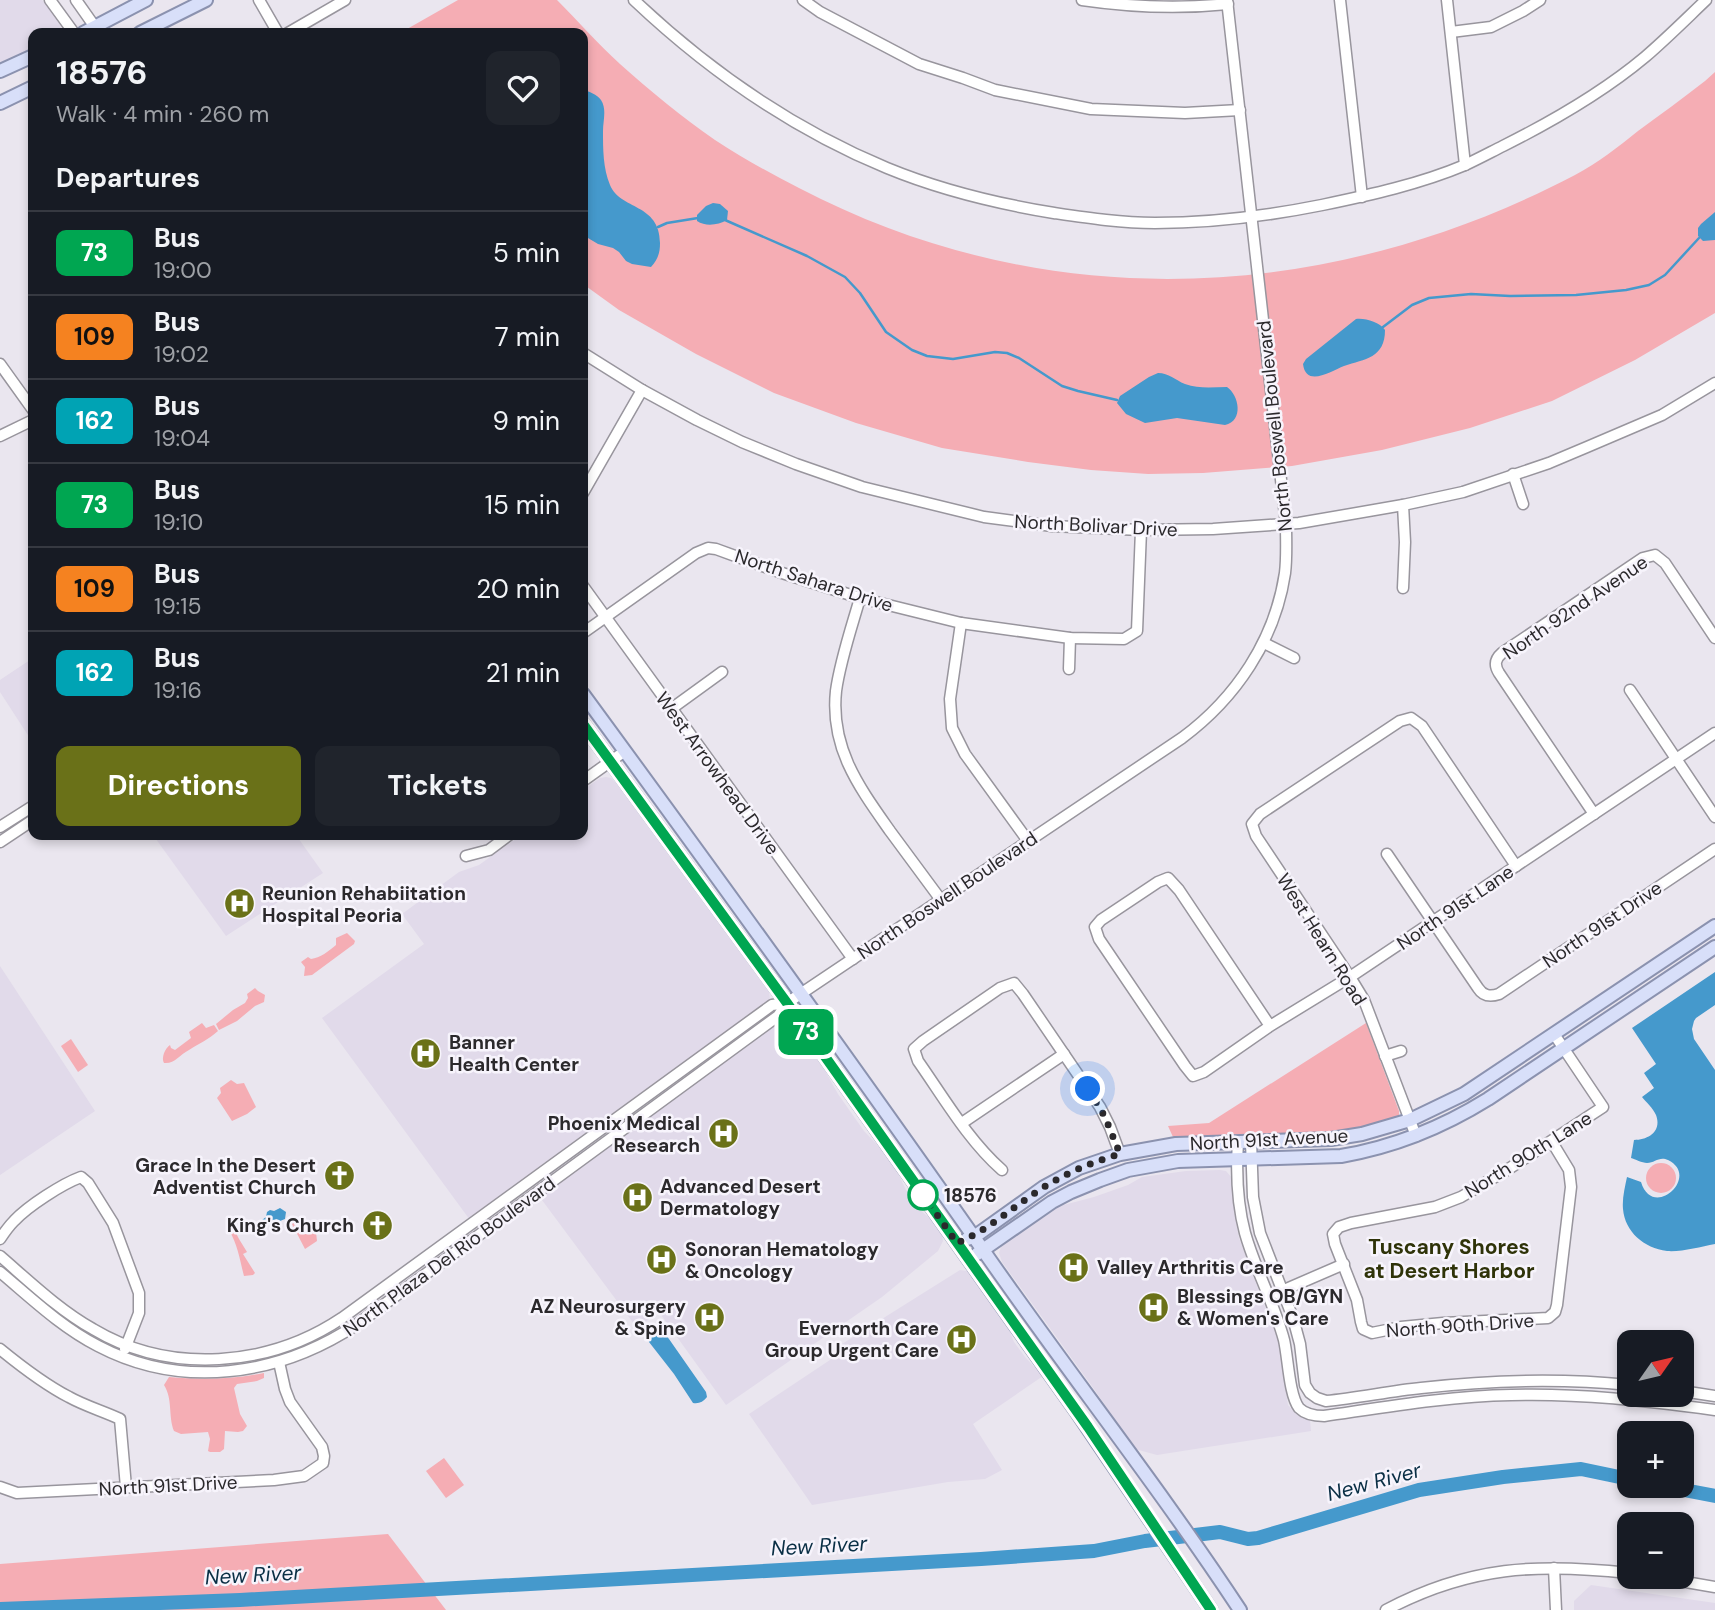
<!DOCTYPE html>
<meta charset="utf-8">
<style>
:root{--surface:#171b24;--page:#20242c;--text:#f1f3f6;--muted:#9ea1a6;--line:#363941;--accent:#6a7118}
body{margin:0;font-family:"DM Sans",sans-serif;background:var(--page);color:var(--text);height:100vh;display:flex;flex-direction:column;font-size:26px;white-space:nowrap}
*{box-sizing:border-box;margin:0}
p{font-size:23px;color:var(--muted)}
.icon{flex:none;width:38px;height:38px;fill:none;stroke:currentColor;stroke-width:2;stroke-linecap:round;stroke-linejoin:round}
.map{position:relative;flex:1;overflow:hidden}
.drawer{position:absolute;left:28px;top:28px;width:560px;height:812px;display:flex;flex-direction:column;background:var(--surface);border-radius:14px;box-shadow:0 4px 10px #0003}
.drawer>*{flex:none}
.badge{padding:0 14px;border-radius:10px;font-size:24px;line-height:46px}
.needle{width:46px;rotate:56deg}
.controls{position:absolute;left:1617px;top:1330px;display:grid;gap:14px}
.controls a{display:grid;place-items:center;width:77px;height:77px;border-radius:14px;background:var(--surface);box-shadow:0 4px 10px #0003;font-size:35px}
.you{position:absolute;width:35px;height:35px;margin:-18px;border:5px solid #fff;border-radius:50%;background:#1a73e8;box-shadow:0 0 0 10px #1a73e833}
.map>.badge{position:absolute;translate:-50% -50%;box-shadow:0 0 0 4px #fff}
h2{padding:0 28px;font-size:26px;line-height:63px}
.round{display:grid;place-items:center;flex:none;width:74px;height:74px;border-radius:14px;background:var(--page)}
.headline{display:flex;align-items:center;justify-content:space-between;height:119px;padding:0 28px}
h1{font-size:33px;font-weight:700;line-height:52px}
.cta{display:flex;gap:14px;margin-top:auto;padding:14px 28px}
.cta a{flex:1;height:80px;border-radius:14px;background:var(--accent);color:#fff;font-size:28px;font-weight:700;line-height:80px;text-align:center}
.cta a+a{background:var(--page);color:var(--text)}
ul{padding:0;list-style:none}
li{display:flex;align-items:center;gap:21px;height:84px;padding:0 28px;border-top:2px solid var(--line)}
li div{flex:1}
li b{display:block;font-size:26px}
li em{font-style:normal}
li .badge{min-width:77px;font-weight:700;text-align:center}
.map>svg:first-child{display:block}
.built{fill:#e1daea}
.green{fill:#f5adb4}
.water{fill:#4599cc}
.lines{fill:none;stroke-linecap:round;stroke-linejoin:round}
.stream{stroke:#4599cc;stroke-width:2.5}
.river{stroke:#4599cc;stroke-width:14}
.minor-casing{stroke:#98959d;stroke-width:13}
.major-casing{stroke:#8b92af;stroke-width:16}
.minor{stroke:#fff;stroke-width:10}
.major{stroke:#d8dff9;stroke-width:12}
.line-casing{stroke:#fff;stroke-width:16}
.line{stroke:#00a651;stroke-width:10}
.walk{stroke:#2b292c;stroke-width:7;stroke-dasharray:0 12.6}
.stop-dot{fill:#fff;stroke:#00a651;stroke-width:3.5}
.labels{text-anchor:middle;stroke-width:5;stroke-linejoin:round;paint-order:stroke}
.street-label{font-size:19px;fill:#2b292c;stroke:#f7f4fc}
.poi-label{font-size:19px;font-weight:bold;fill:#2b292c;stroke:#f7f4fc;text-anchor:start}
.stop-label{font-size:19px;font-weight:bold;fill:#2b292c;stroke:#f7f4fc;text-anchor:start}
.neighbourhood-label{font-size:21px;font-weight:bold;fill:#2f3309;stroke:#f7f4fc}
.water-label{font-size:21px;font-style:italic;fill:#0a2f45;stroke:#f7f4fc}
</style>
<div class="map">
<svg width="1715" height="1610" viewBox="0 0 1715 1610">
<rect width="100%" height="100%" fill="#eae6ef"/>
<g class="built">
<polygon points="0,0 42,0 58,20 62,30 62,33 33,33 33,52 0,67"/>
<polygon points="33,658 33,743 0,692 0,680"/>
<polygon points="606,777 611,778 620,787 769,991 770,1000 470,1220 322,1018 424,944 402,914 459,872 479,865 521,835 583,835 583,790 600,778"/>
<polygon points="153,835 296,835 323,873 226,936"/>
<polygon points="0,966 95,1111 0,1175"/>
<polygon points="780,1021 787,1021 792,1023 818,1058 838,1094 864,1131 884,1152 895,1167 906,1190 919,1209 934,1222 942,1235 943,1241 938,1251 882,1297 726,1405 659,1312 637,1328 539,1196"/>
<polygon points="1220,1170 1226,1171 1232,1178 1234,1211 1239,1238 1265,1307 1268,1309 1270,1315 1279,1344 1288,1405 1296,1414 1310,1420 1311,1431 1157,1455 1135,1449 1094,1389 1002,1262 999,1253 1001,1247 1004,1244 1056,1207 1094,1197 1128,1185 1142,1177 1186,1171"/>
<polygon points="960,1270 967,1271 971,1275 1007,1325 1014,1342 1025,1357 1043,1376 973,1424 1002,1470 985,1479 948,1482 812,1505 749,1414 845,1350 842,1344"/>
<polygon points="1591,1585 1715,1603 1715,1610 1574,1610 1574,1601"/>
</g>
<g class="green">
<path d="M458 0H557C578 21 598 44 620 64 650 91 682 117 715 140 742 158 770 173 799 188 1048 318 1329 304 1575 175 1598 163 1618 147 1638 131 1660 115 1683 98 1705 81L1715 72V313L1635 360 1552 401 1470 428 1382 450 1292 466 1203 473 1148 474 1091 470 1028 462 942 448 856 423 774 393 696 354 619 310 583 284V33H400Z"/>
<path d="M347 933 355 941 354 944 312 975 304 976 305 967 301 962 308 957 311 959C320 958 329 951 336 945V938Z"/>
<polygon points="255,988 258,991 265,995 264,1002 255,1006 237,1021 219,1030 216,1024 233,1010 245,1003 248,998 247,994"/>
<path d="M202 1023 206 1028 214 1025 218 1031C208 1040 200 1043 189 1050 179 1055 175 1064 164 1063 161 1058 165 1048 170 1045L171 1048 175 1050 191 1038 189 1032Z"/>
<polygon points="1366,1023 1399,1111 1399,1115 1397,1117 1356,1129 1331,1132 1173,1137 1168,1126 1209,1123"/>
<polygon points="71,1039 88,1065 78,1072 61,1046"/>
<polygon points="231,1080 237,1084 244,1083 256,1107 247,1114 232,1121 217,1098 221,1093 220,1088"/>
<circle cx="1661" cy="1178" r="15"/>
<polygon points="301,1218 313,1231 316,1232 317,1241 305,1249 292,1224"/>
<path d="M233 1227 239 1239 247 1252 243 1254 255 1273 253 1275 244 1276C240 1261 238 1245 229 1230Z"/>
<path d="M264 1373V1378L257 1381 237 1384 234 1388 240 1414 247 1426 243 1431 238 1432 225 1431 224 1449 220 1452H210L208 1451 210 1439 208 1432 181 1434 174 1431C168 1416 173 1399 164 1385L169 1377C202 1380 232 1379 264 1373Z"/>
<polygon points="444,1458 464,1485 446,1498 426,1471"/>
<polygon points="388,1534 446,1610 0,1610 0,1564"/>
</g>
<g class="water">
<path d="M583 89C589 92 597 94 601 100 607 109 603 121 603 131 603 149 603 168 610 185 620 210 660 203 660 243 660 253 658 259 651 267L632 264 626 261 619 252 613 248 598 244 583 235Z"/>
<path d="M713 203 720 204 728 211 727 220C718 225 706 227 697 221V215L706 206Z"/>
<polygon points="1715,212 1715,240 1703,241 1698,236 1698,228 1701,224"/>
<path d="M1356 319C1366 318 1379 322 1385 330 1385 358 1365 359 1344 366 1331 371 1306 388 1303 364L1306 359Z"/>
<path d="M1158 373C1169 373 1175 380 1185 384 1199 389 1213 387 1227 387 1239 395 1244 421 1225 425L1177 418 1145 423 1126 414 1117 403 1120 396 1149 377Z"/>
<path d="M1715 972V1005L1696 1018 1694 1021 1692 1029 1694 1039 1715 1070V1244C1700 1247 1682 1252 1667 1251 1644 1248 1625 1232 1623 1209 1622 1198 1625 1187 1627 1177L1641 1182C1653 1221 1701 1176 1668 1160 1659 1156 1655 1163 1647 1163 1642 1163 1635 1159 1631 1158L1634 1140C1649 1140 1662 1131 1656 1115 1653 1108 1646 1102 1642 1097L1654 1088 1644 1073 1656 1064 1632 1028Z"/>
<polygon points="280,1208 286,1212 285,1219 280,1221 276,1219 274,1222 268,1222 265,1225 262,1223 262,1220 266,1217 267,1212 270,1210 274,1211"/>
<path d="M649 1330 664 1333 669 1339 706 1392 707 1397C703 1402 699 1404 693 1403L674 1374 649 1342 647 1331Z"/>
</g>
<g class="lines">
<g class="stream">
<polyline points="725,220 807,256 845,277 860,293 886,332 912,350 927,356 953,359 995,352 1007,353 1019,358 1062,386 1078,391 1117,400"/>
<polyline points="658,227 667,223 698,218"/>
<polyline points="1383,327 1412,305 1429,298 1471,294 1510,296 1576,295 1626,290 1649,285 1665,275 1699,238"/>
</g>
<g class="river">
<polyline points="1663,1486 1715,1496"/>
<polyline points="0,1609 240,1600 981,1559 1094,1551 1145,1541 1220,1532 1248,1539 1258,1538 1419,1490 1503,1477 1581,1469 1629,1479"/>
</g>
<defs>
<g id="minor">
<polyline points="50,0 74,33"/>
<polyline points="76,0 95,27"/>
<polyline points="259,0 278,33"/>
<path d="M634 0C708 70 793 129 887 168 938 189 999 204 1054 213 1088 218 1121 223 1155 223 1211 223 1267 216 1322 205 1370 195 1420 184 1465 165 1478 159 1491 152 1503 146 1553 121 1602 93 1645 57 1666 39 1686 19 1706 0"/>
<polyline points="803,0 820,12 919,64 963,78 995,90 1091,109 1185,113 1240,110"/>
<path d="M1082 0C1130 7 1179 9 1228 4"/>
<polyline points="1340,0 1362,197"/>
<polyline points="1447,0 1465,165"/>
<polyline points="1451,32 1491,27 1523,11 1540,0"/>
<polyline points="288,33 345,0"/>
<polyline points="583,353 642,390 697,420 742,442 796,464 862,487 984,517 1052,526 1141,530 1213,529 1299,523 1403,505 1463,492 1549,463 1587,447 1662,415 1715,383"/>
<polyline points="0,364 33,410"/>
<polyline points="0,436 33,420"/>
<polyline points="1513,474 1523,504"/>
<polyline points="583,493 642,390"/>
<polyline points="583,586 853,959"/>
<polyline points="1403,588 1405,542 1403,505"/>
<path d="M860 598C852 626 840 661 836 691 830 748 859 787 890 831 907 854 924 877 941 900"/>
<polyline points="961,623 950,699 952,728 965,754 1028,841"/>
<polyline points="583,633 696,553 708,548 716,549 779,572 860,598 961,623 1070,638 1124,639 1137,631 1141,530"/>
<polyline points="1264,643 1294,658"/>
<polyline points="1069,669 1070,638"/>
<polyline points="1630,690 1715,817"/>
<polyline points="671,709 722,672"/>
<polyline points="583,781 625,751"/>
<path d="M1594 814 1499 673C1494 665 1495 659 1502 653L1643 558 1655 555 1665 563 1715 638"/>
<polyline points="0,827 33,806"/>
<polyline points="0,842 33,820"/>
<path d="M1387 854 1478 988C1483 996 1490 997 1499 994L1715 849"/>
<polyline points="466,856 489,850 509,835"/>
<polyline points="1270,1026 1179,890 1168,878 1158,882 1101,920 1095,927 1099,939 1185,1066 1193,1076 1204,1072 1270,1026 1350,977 1715,733"/>
<polyline points="1385,1056 1401,1051"/>
<polyline points="962,1123 1064,1054"/>
<polyline points="1416,1136 1364,1000 1350,977 1256,836 1252,824 1260,814 1400,721 1411,718 1422,726 1516,866"/>
<path d="M1251 1141 1253 1197 1260 1233 1293 1318 1300 1344 1305 1385 1310 1393 1317 1398 1326 1401C1358 1398 1390 1391 1421 1388 1491 1380 1559 1378 1629 1385"/>
<path d="M1238 1142C1236 1172 1237 1203 1245 1233 1255 1269 1274 1303 1284 1340 1288 1357 1289 1395 1299 1408 1305 1414 1315 1416 1324 1416 1386 1407 1449 1396 1511 1395 1580 1393 1647 1401 1715 1410"/>
<polyline points="1552,1142 1569,1170 1571,1187 1557,1305 1555,1312 1548,1318 1443,1323 1401,1327 1372,1333 1363,1329 1361,1322 1357,1300 1335,1244 1333,1234 1339,1227 1351,1223 1435,1207 1461,1197 1507,1170 1603,1107 1554,1034"/>
<path d="M1002 1170C968 1140 944 1098 918 1061L914 1049 923 1041 1000 988 1014 983 1023 994 1100 1107 1110 1127 1120 1154"/>
<path d="M0 1239C4 1233 9 1226 14 1221 28 1206 62 1184 81 1177L88 1183 113 1223 139 1293V1313L125 1349"/>
<path d="M0 1256C29 1281 59 1310 93 1329 170 1375 269 1367 342 1318L772 1005 787 1003"/>
<path d="M0 1272C31 1298 61 1327 98 1346 182 1390 278 1376 356 1325L778 1016 787 1003 1182 738C1236 698 1275 640 1285 573 1287 557 1286 540 1286 524L1227 0"/>
<polyline points="1277,1293 1344,1264"/>
<path d="M0 1349C22 1367 44 1384 69 1397 85 1406 103 1411 120 1419L126 1487"/>
<polyline points="1682,1391 1715,1396"/>
<polyline points="0,1487 17,1493 274,1480 304,1476 323,1463 324,1456 322,1447 290,1402 285,1389 279,1362"/>
<polyline points="1554,1568 1556,1610"/>
<polyline points="1657,1577 1715,1587"/>
<path d="M1386 1610C1469 1566 1538 1563 1629 1573"/>
</g>
<g id="major">
<polyline points="83,33 146,0"/>
<polyline points="140,33 206,0"/>
<polyline points="0,71 33,56"/>
<polyline points="0,103 33,87"/>
<path d="M583 694C718 878 852 1063 983 1250 1067 1371 1159 1487 1240 1610"/>
<polyline points="583,724 787,1003 1076,1411 1211,1610"/>
<polyline points="967,1239 974,1237 1044,1187 1079,1168 1120,1154 1176,1144 1331,1139 1362,1134 1410,1120 1464,1094 1715,926"/>
<path d="M977 1254 1052 1202 1071 1192 1100 1180 1128 1170 1178 1161 1341 1156C1394 1147 1443 1127 1488 1099L1715 947"/>
</g>
</defs>
<use href="#minor" class="minor-casing"/>
<use href="#major" class="major-casing"/>
<use href="#minor" class="minor"/>
<use href="#major" class="major"/>
</g>
<g class="lines">
<defs>
<polyline id="line" points="583,724 787,1003 1088,1427 1211,1610"/>
</defs>
<use href="#line" class="line-casing"/>
<use href="#line" class="line"/>
<path class="walk" d="M923 1195 957 1243C989 1230 1015 1205 1044 1187 1068 1172 1093 1162 1120 1154L1105 1117 1088 1089"/>
</g>
<defs>
<symbol id="hospital-disc" viewBox="-11 -11 22 22"><circle r="9.5" fill="#6a7118" stroke="#f7f4fc"/><path d="M-5-5h3v3.5h4V-5h3V5h-3V1.5h-4V5h-3Z" fill="#fff"/></symbol>
<symbol id="church-disc" viewBox="-11 -11 22 22"><circle r="9.5" fill="#6a7118" stroke="#f7f4fc"/><path d="M-1.2-6h2.4v3.5h3.3v2.4h-3.3V6h-2.4V-.1h-3.3v-2.4h3.3Z" fill="#fff"/></symbol>
</defs>
<g fill-rule="evenodd">
<use href="#hospital-disc" x="222" y="886" width="35" height="35"/>
<use href="#hospital-disc" x="408" y="1036" width="35" height="35"/>
<use href="#hospital-disc" x="706" y="1116" width="35" height="35"/>
<use href="#church-disc" x="322" y="1158" width="35" height="35"/>
<use href="#hospital-disc" x="620" y="1180" width="35" height="35"/>
<use href="#church-disc" x="360" y="1208" width="35" height="35"/>
<use href="#hospital-disc" x="644" y="1242" width="35" height="35"/>
<use href="#hospital-disc" x="1056" y="1250" width="35" height="35"/>
<use href="#hospital-disc" x="1136" y="1290" width="35" height="35"/>
<use href="#hospital-disc" x="692" y="1300" width="35" height="35"/>
<use href="#hospital-disc" x="944" y="1322" width="35" height="35"/>
</g>
<circle class="stop-dot" cx="923" cy="1195" r="14"/>
<g class="labels">
<g class="street-label">
<text transform="translate(1274 426) rotate(-96)" y="7">North Boswell Boulevard</text>
<text transform="translate(1096 525) rotate(3)" y="7">North Bolivar Drive</text>
<text transform="translate(814 580) rotate(18)" y="7">North Sahara Drive</text>
<text transform="translate(1575 607) rotate(-34)" y="7">North 92nd Avenue</text>
<text transform="translate(718 773) rotate(54)" y="7">West Arrowhead Drive</text>
<text transform="translate(947 895) rotate(-34)" y="7">North Boswell Boulevard</text>
<text transform="translate(1455 907) rotate(-34)" y="7">North 91st Lane</text>
<text transform="translate(1602 924) rotate(-34)" y="7">North 91st Drive</text>
<text transform="translate(1322 939) rotate(58)" y="7">West Hearn Road</text>
<text transform="translate(1269 1139) rotate(-3)" y="7">North 91st Avenue</text>
<text transform="translate(1528 1154) rotate(-32)" y="7">North 90th Lane</text>
<text transform="translate(449 1256) rotate(-36)" y="7">North Plaza Del Rio Boulevard</text>
<text transform="translate(1460 1325) rotate(-4)" y="7">North 90th Drive</text>
<text transform="translate(168 1485) rotate(-3)" y="7">North 91st Drive</text>
</g>
<g class="poi-label">
<text x="262" y="900">Reunion Rehabiitation<tspan x="262" dy="22">Hospital Peoria</tspan></text>
<text x="449" y="1049">Banner<tspan x="449" dy="22">Health Center</tspan></text>
<text x="700" y="1130" text-anchor="end">Phoenix Medical<tspan x="700" dy="22">Research</tspan></text>
<text x="316" y="1172" text-anchor="end">Grace In the Desert<tspan x="316" dy="22">Adventist Church</tspan></text>
<text x="660" y="1193">Advanced Desert<tspan x="660" dy="22">Dermatology</tspan></text>
<text x="354" y="1232" text-anchor="end">King's Church</text>
<text x="685" y="1256">Sonoran Hematology<tspan x="685" dy="22">&amp; Oncology</tspan></text>
<text x="1097" y="1274">Valley Arthritis Care</text>
<text x="1177" y="1303">Blessings OB/GYN<tspan x="1177" dy="22">&amp; Women's Care</tspan></text>
<text x="686" y="1313" text-anchor="end">AZ Neurosurgery<tspan x="686" dy="22">&amp; Spine</tspan></text>
<text x="939" y="1335" text-anchor="end">Evernorth Care<tspan x="939" dy="22">Group Urgent Care</tspan></text>
</g>
<g class="stop-label">
<text x="944" y="1202">18576</text>
</g>
<g class="neighbourhood-label">
<text x="1449" y="1254">Tuscany Shores<tspan x="1449" dy="24">at Desert Harbor</tspan></text>
</g>
<g class="water-label">
<text transform="translate(1374 1482) rotate(-15)" y="7">New River</text>
<text transform="translate(819 1546) rotate(-3)" y="7">New River</text>
<text transform="translate(253 1575) rotate(-3)" y="7">New River</text>
</g>
</g>
</svg>
<div class="controls">
<a><svg class="needle" viewBox="-14 -14 28 28"><path d="M0-13l5 13h-10z" fill="#e53935"/><path d="M0 13l5-13h-10z" fill="#9ea1a6"/></svg></a>
<a>+</a>
<a>−</a>
</div>
<div class="you" style="left:1088px;top:1089px"></div>
<b class="badge" style="left:806px;top:1032px;background:#00a651;color:#fff">73</b>
<section class="drawer">
<div class="headline"><div><h1>18576</h1><p>Walk · 4 min · 260 m</p></div><a class="round"><svg class="icon" aria-label="heart" viewBox="0 0 24 24"><path d="M12 20l-8-8c-3-5 5-10 8-4 3-6 11-1 8 4z"/></svg></a></div>
<h2>Departures</h2>
<ul>
<li><span class="badge" style="background:#00a651;color:#fff">73</span><div><b>Bus</b><p>19:00</p></div><em>5 min</em></li>
<li><span class="badge" style="background:#f58220;color:#111">109</span><div><b>Bus</b><p>19:02</p></div><em>7 min</em></li>
<li><span class="badge" style="background:#00a3b4;color:#fff">162</span><div><b>Bus</b><p>19:04</p></div><em>9 min</em></li>
<li><span class="badge" style="background:#00a651;color:#fff">73</span><div><b>Bus</b><p>19:10</p></div><em>15 min</em></li>
<li><span class="badge" style="background:#f58220;color:#111">109</span><div><b>Bus</b><p>19:15</p></div><em>20 min</em></li>
<li><span class="badge" style="background:#00a3b4;color:#fff">162</span><div><b>Bus</b><p>19:16</p></div><em>21 min</em></li>
</ul>
<div class="cta"><a>Directions</a><a>Tickets</a></div>
</section>
</div>
